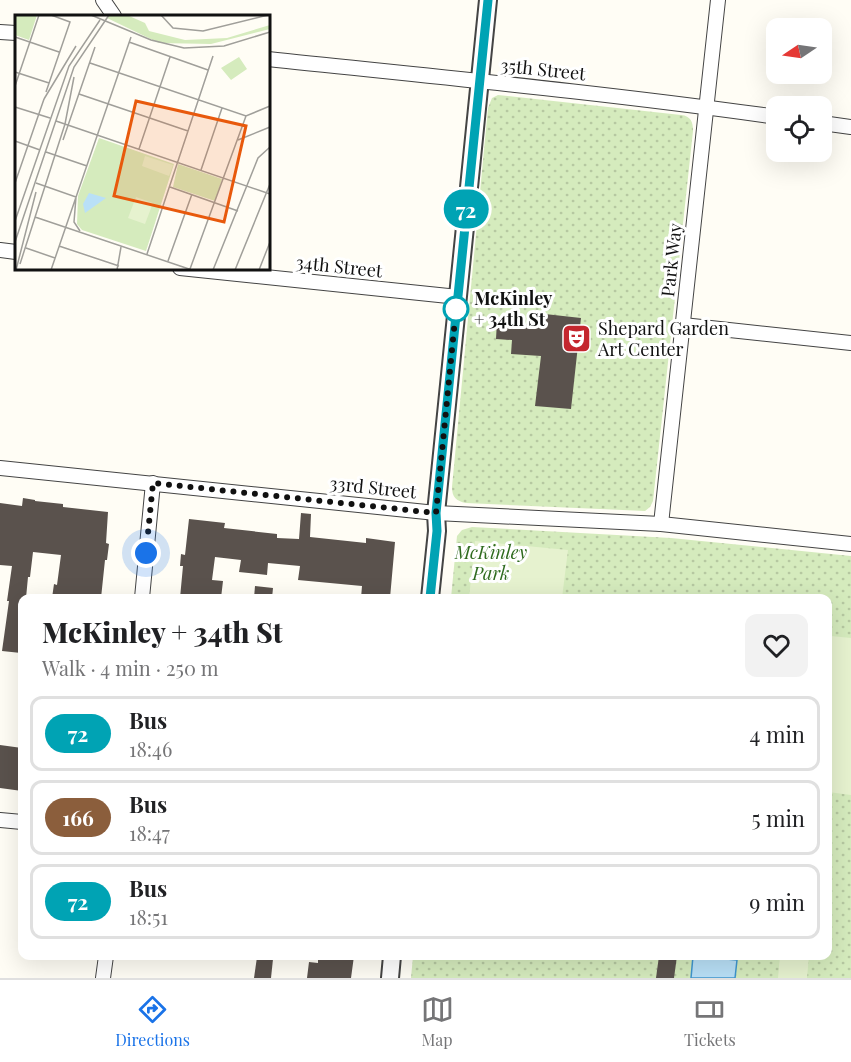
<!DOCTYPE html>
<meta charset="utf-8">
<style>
:root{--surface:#fff;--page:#f2f2f2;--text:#202124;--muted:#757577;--line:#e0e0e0;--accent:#1a73e8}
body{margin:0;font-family:"Playfair Display",serif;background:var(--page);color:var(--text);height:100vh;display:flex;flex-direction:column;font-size:22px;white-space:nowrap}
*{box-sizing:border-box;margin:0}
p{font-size:20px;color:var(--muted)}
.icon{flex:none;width:33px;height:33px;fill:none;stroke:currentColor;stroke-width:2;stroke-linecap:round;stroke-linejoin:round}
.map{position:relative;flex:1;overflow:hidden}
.details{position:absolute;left:18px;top:594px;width:814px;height:366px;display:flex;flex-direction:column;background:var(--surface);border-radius:12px;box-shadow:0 6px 24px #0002}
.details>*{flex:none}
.badge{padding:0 12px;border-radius:20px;font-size:21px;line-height:39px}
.needle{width:39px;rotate:257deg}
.fabs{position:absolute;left:766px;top:18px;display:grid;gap:12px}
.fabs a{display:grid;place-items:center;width:66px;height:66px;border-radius:12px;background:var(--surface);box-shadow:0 6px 24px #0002;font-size:30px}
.you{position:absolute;width:30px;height:30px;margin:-15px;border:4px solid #fff;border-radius:50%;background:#1a73e8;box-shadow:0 0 0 9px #1a73e833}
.map>.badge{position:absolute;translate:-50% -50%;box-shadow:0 0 0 3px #fff}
.round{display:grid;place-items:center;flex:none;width:63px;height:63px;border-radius:12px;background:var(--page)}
.overview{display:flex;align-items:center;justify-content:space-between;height:102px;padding:0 24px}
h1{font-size:28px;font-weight:800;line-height:45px}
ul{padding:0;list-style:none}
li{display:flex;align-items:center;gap:18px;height:75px;margin:0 12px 9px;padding:0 12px;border:3px solid var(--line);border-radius:12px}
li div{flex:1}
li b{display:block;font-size:22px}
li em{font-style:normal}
li .badge{min-width:66px;font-weight:700;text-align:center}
.tabs{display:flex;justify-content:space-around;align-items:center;height:84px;border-top:2px solid var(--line);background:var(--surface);font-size:16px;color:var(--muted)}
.tabs a{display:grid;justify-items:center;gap:3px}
.tabs .selected{color:var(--accent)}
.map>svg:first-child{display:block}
.park{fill:url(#park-dots)}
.pitch{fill:#e6f2cf}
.water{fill:#b9e0f7;stroke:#3f96cf;stroke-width:1.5}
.building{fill:#5a524d}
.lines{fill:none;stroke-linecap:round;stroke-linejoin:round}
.minor-casing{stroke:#444;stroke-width:16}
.tertiary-casing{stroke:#444;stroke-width:20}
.minor{stroke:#fff;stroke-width:14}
.tertiary{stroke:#fff;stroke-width:16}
.line-casing{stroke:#fff;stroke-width:14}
.line{stroke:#00a3b4;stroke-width:9}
.walk{stroke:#111;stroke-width:6;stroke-dasharray:0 10.8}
.stop-dot{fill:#fff;stroke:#00a3b4;stroke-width:3}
.labels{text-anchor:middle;stroke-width:6;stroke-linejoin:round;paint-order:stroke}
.street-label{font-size:18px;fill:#111;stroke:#fff}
.stop-label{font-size:18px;font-weight:bold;fill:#111;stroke:#fff;text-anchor:start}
.poi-label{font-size:18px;fill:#111;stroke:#fff;text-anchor:start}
.park-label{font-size:18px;font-style:italic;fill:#2f6b1f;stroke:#fff}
.inset-road{fill:none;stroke:#a09f9a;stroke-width:1.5}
.view{fill:#e8590c;fill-opacity:0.15;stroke:#e8590c;stroke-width:3}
.inset-edge{fill:none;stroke:#111;stroke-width:3}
</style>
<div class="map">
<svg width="851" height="978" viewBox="0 0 851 978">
<defs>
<pattern id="park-dots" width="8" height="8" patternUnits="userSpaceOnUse" patternTransform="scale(1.5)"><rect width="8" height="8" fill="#d5ebbd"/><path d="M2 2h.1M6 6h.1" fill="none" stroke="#b6c8a1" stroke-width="1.8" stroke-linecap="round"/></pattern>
</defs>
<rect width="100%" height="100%" fill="#fffdf5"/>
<g class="park">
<path d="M498 95 681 115C691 116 693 122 693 131L653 501 650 507 645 511 466 503C456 501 452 497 452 487L488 108 492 98Z"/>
<polygon points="472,527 671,538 851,556 851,978 411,978 413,956 828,956 828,598 451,598 457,536 462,530"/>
</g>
<g class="pitch">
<polygon points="475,541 568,550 562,598 469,598"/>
<polygon points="831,636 851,638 851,795 828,792 828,660"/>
<polygon points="780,956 809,956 807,978 778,978"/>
</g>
<polygon class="water" points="693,956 737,960 735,978 691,978"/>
<g class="building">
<polygon points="545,314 581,318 571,409 535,406 541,356 511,354 512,340 496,339 497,321 544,326"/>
<polygon points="23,498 35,500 35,501 63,504 63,507 108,512 106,543 109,544 107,560 105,560 101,598 52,598 54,584 57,585 61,555 33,552 30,577 28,577 26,598 22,598 22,615 20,634 22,634 21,653 2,651 9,601 7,601 12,566 0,565 0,503 22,506"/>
<polygon points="301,513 311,514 310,537 366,543 366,538 395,542 390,598 361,598 362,586 298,580 300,566 268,563 267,575 239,572 241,560 215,557 212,580 223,581 221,598 180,598 183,566 180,566 181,554 185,555 189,519 225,523 224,528 277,534 277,538 299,539"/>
<polygon points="255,586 273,588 272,598 254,598"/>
<polygon points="0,745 22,748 22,791 0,788"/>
<polygon points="318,956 354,956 351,978 307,978 309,962 318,963"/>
<polygon points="659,956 677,956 674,978 656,978"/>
<polygon points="257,957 273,959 271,978 254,978"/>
</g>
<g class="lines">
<defs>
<g id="minor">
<polyline points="103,0 114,16"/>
<polyline points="0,32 16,33"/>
<path d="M268 59C438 77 608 93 777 117"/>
<polyline points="822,123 851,127"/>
<polyline points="0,250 16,252"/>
<polyline points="180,268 458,297"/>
<polyline points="683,325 851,343"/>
<polyline points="0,468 436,513 661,524 851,544"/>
<polyline points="661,524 718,0"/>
<polyline points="142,598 153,483"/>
<polyline points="0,820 22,822"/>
<polyline points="103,978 106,956"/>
</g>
<g id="tertiary">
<polyline points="430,598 437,531 436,513 488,0"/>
<polyline points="390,978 392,956"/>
</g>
</defs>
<use href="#minor" class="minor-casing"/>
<use href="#tertiary" class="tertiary-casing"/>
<use href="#minor" class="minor"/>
<use href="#tertiary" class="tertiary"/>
</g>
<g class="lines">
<defs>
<polyline id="line" points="430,598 437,531 436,513 488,0"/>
</defs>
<use href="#line" class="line-casing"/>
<use href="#line" class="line"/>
<polyline class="walk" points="146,553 153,483 436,513 456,309"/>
</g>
<defs>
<symbol id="theatre-square" viewBox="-11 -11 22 22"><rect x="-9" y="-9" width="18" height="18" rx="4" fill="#c4262e" stroke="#fff"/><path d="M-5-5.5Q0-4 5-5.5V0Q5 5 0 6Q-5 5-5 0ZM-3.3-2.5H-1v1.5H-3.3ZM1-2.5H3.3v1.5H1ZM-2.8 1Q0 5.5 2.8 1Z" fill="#fff"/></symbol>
</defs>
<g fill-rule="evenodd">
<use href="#theatre-square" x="560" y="322" width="33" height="33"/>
</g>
<circle class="stop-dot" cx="456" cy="309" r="12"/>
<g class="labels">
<g class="street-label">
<text transform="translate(543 70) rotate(6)" y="6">35th Street</text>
<text transform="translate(672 260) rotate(-84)" y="6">Park Way</text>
<text transform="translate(339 267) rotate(6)" y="6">34th Street</text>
<text transform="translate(373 488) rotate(6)" y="6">33rd Street</text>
</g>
<g class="stop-label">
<text x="474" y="305">McKinley<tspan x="474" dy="21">+ 34th St</tspan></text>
</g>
<g class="poi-label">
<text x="598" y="335">Shepard Garden<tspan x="598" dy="21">Art Center</tspan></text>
</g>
<g class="park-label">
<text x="491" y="559">McKinley<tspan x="491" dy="21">Park</tspan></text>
</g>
</g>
<g transform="translate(15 15)">
<rect width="255" height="255" fill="#fffdf5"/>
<path d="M95 0H112L130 8 134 16 170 25 212 23 255 10V14L196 29 144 28 92 3ZM224 42 232 54 216 65 206 53Z" fill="#d5ebbd"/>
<path d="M0 0H22L14 25 0 20ZM84 123 159 149 131 236 67 215 62 209 63 181ZM163 149 207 164 200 186 158 172Z" fill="#d5ebbd"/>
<path d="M130 141 158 150 154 161 127 151ZM121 182 138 188 130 209 113 203Z" fill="#e6f2cf"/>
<path d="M74 178 91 183 70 198 68 189Z" fill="#b9e0f7"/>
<path class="inset-road" d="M76 0 136 25 169 33 209 31 255 17M117 0H140M146 0 158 13 188 16 253 0M0 22 44 37M114 27 193 55M75 48 231 101 255 91M0 57 34 68M0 71 24 0M31 77 55 7 36 0M64 79 173 116M29 84 61 31M0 92 35 103M41 106 255 179M50 109 59 62M48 125 80 32M223 125 255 112M0 126 25 135M124 134 155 42M31 137 72 151M186 155 207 93M0 168 29 84M21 168 61 182 59 207 65 216M155 172 223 196M20 202 177 255M0 206 54 51 85 5M0 227 59 52 94 0M44 231 104 251M11 233 40 243M132 239 198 41M153 246 177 179M5 249 50 109M175 254 231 101M1 255 21 177M36 255 116 22M102 255 106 232M198 255 243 143 255 132M220 255 255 169M244 255 255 227"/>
<path class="view" d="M121 86 231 111 209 207 99 181Z"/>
<rect width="255" height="255" class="inset-edge"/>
</g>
</svg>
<div class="fabs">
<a><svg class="needle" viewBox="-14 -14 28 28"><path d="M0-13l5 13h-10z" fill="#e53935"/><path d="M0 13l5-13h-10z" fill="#757577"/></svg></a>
<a><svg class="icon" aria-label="locate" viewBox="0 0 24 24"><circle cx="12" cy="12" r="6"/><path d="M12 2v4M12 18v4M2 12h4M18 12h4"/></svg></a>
</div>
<div class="you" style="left:146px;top:553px"></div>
<b class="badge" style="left:466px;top:209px;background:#00a3b4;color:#fff">72</b>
<section class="details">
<div class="overview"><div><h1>McKinley + 34th St</h1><p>Walk · 4 min · 250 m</p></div><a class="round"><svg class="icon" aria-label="heart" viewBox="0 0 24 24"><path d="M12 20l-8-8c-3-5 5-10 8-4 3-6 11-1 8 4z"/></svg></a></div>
<ul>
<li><span class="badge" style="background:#00a3b4;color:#fff">72</span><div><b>Bus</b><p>18:46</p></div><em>4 min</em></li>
<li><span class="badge" style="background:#8b5e3c;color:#fff">166</span><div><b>Bus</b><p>18:47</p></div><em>5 min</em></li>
<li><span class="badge" style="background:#00a3b4;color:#fff">72</span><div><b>Bus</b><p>18:51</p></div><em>9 min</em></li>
</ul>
</section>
</div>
<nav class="tabs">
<a class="selected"><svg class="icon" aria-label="directions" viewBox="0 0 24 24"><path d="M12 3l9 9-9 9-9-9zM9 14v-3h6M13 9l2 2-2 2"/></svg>Directions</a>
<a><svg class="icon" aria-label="map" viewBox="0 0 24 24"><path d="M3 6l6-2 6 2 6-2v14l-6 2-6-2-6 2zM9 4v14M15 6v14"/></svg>Map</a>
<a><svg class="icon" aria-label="tickets" viewBox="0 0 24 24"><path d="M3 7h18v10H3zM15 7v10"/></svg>Tickets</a>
</nav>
